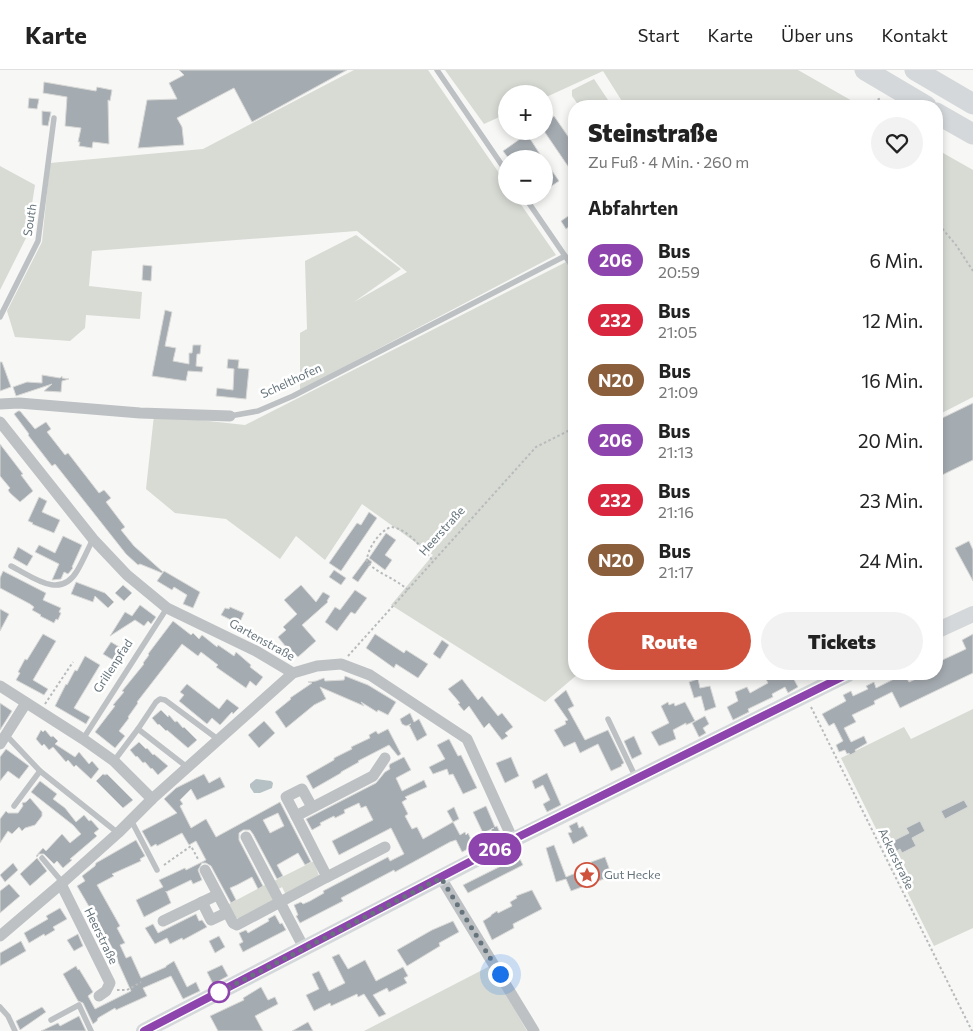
<!DOCTYPE html>
<html lang="de">
<meta charset="utf-8">
<style>
:root{--surface:#fff;--page:#f2f2f2;--text:#222;--muted:#767676;--line:#e0e0e0;--accent:#d0523c}
body{margin:0;font-family:Commissioner,sans-serif;background:var(--page);color:var(--text);height:100vh;display:flex;flex-direction:column;font-size:19px;white-space:nowrap}
*{box-sizing:border-box;margin:0}
p{font-size:16px;color:var(--muted)}
.icon{flex:none;width:28px;height:28px;fill:none;stroke:currentColor;stroke-width:2;stroke-linecap:round;stroke-linejoin:round}
.map{position:relative;flex:1;overflow:hidden}
.panel{position:absolute;left:568px;top:30px;width:375px;height:580px;display:flex;flex-direction:column;background:var(--surface);border-radius:20px;box-shadow:0 2px 8px #0003}
.panel>*{flex:none}
.badge{padding:0 10px;border-radius:16px;font-size:18px;line-height:32px}
.buttons{position:absolute;left:498px;top:15px;display:grid;gap:10px}
.buttons a{display:grid;place-items:center;width:55px;height:55px;border-radius:50%;background:var(--surface);box-shadow:0 2px 8px #0003;font-size:25px}
.you{position:absolute;width:25px;height:25px;margin:-12px;border:4px solid #fff;border-radius:50%;background:#1a73e8;box-shadow:0 0 0 8px #1a73e833}
.map>.badge{position:absolute;translate:-50% -50%;box-shadow:0 0 0 2px #fff}
h2{padding:0 20px;font-size:19px;line-height:45px}
.round{display:grid;place-items:center;flex:none;width:52px;height:52px;border-radius:26px;background:var(--page)}
.overview{display:flex;align-items:center;justify-content:space-between;height:85px;padding:0 20px}
h1{font-size:24px;font-weight:800;line-height:38px}
.primary-button{display:flex;gap:10px;margin-top:auto;padding:10px 20px}
.primary-button a{flex:1;height:58px;border-radius:30px;background:var(--accent);color:#fff;font-size:20px;font-weight:800;line-height:58px;text-align:center}
.primary-button a+a{background:var(--page);color:var(--text)}
ul{padding:0;list-style:none}
li{display:flex;align-items:center;gap:15px;height:60px;padding:0 20px}
li div{flex:1}
li b{display:block;font-size:19px}
li em{font-style:normal}
li .badge{min-width:55px;font-weight:700;text-align:center}
header{display:flex;align-items:center;gap:30px;box-sizing:border-box;height:70px;padding:0 25px;background:var(--surface);border-bottom:1px solid var(--line)}
header strong{font-size:24px}
nav{display:flex;gap:28px;margin-inline-start:auto;font-size:18px}
.map>svg:first-child{display:block}
.green{fill:#d7dbd4}
.water{fill:#b5c1c4}
.building{fill:#a5acb1;stroke:#d9d9d7;fill-rule:evenodd}
.lines{fill:none;stroke-linecap:round;stroke-linejoin:round}
.path{stroke:#b7bbbc;stroke-width:2;stroke-dasharray:2.5 2.5;stroke-linecap:butt}
.service{stroke:#bdc1c4;stroke-width:5.5}
.minor{stroke:#bdc1c4;stroke-width:11}
.secondary{stroke:#d4d8da;stroke-width:16}
.motorway{stroke:#d4d8da;stroke-width:21}
.line-casing{stroke:#fff;stroke-width:11}
.line{stroke:#8e44ad;stroke-width:8}
.walk{stroke:#66747c;stroke-width:5;stroke-dasharray:0 9}
.stop-dot{fill:#fff;stroke:#8e44ad;stroke-width:2.5}
.labels{text-anchor:middle;stroke-width:5;stroke-linejoin:round;paint-order:stroke}
.street-label{font-size:12px;fill:#66747c;stroke:#fff}
.poi-label{font-size:12px;fill:#66747c;stroke:#fff;text-anchor:start}
</style>
<header>
<strong>Karte</strong>
<nav><a>Start</a><a>Karte</a><a>Über uns</a><a>Kontakt</a></nav>
</header>
<div class="map">
<svg width="973" height="961" viewBox="0 0 973 961">
<rect width="100%" height="100%" fill="#f7f7f5"/>
<g class="green">
<polygon points="354,0 428,0 506,113 506,126 515,126 556,185 300,320 300,263 307,259 305,191 356,165 401,199 354,232 407,202 357,161 92,181 89,216 142,222 140,249 86,245 85,258 70,271 15,267 7,241 42,172 50,93 203,79"/>
<polygon points="445,0 798,0 861,36 625,36 603,1 544,28 544,24 506,24 506,44 484,54"/>
<polygon points="594,9 612,36 579,36 572,26 572,20"/>
<polygon points="936,79 973,100 973,327 936,346"/>
<polygon points="0,96 35,115 27,166 0,220"/>
<polygon points="574,188 574,604 578,604 545,632 391,535 433,485 362,434 325,490 296,466 280,489 226,449 175,443 146,419 154,345 245,355"/>
<polygon points="973,639 973,858 934,876 841,688 904,657 911,669"/>
<polygon points="314,791 319,806 286,825 282,817 277,820 274,811"/>
<polygon points="267,814 275,829 240,848 235,848 227,835"/>
<polygon points="490,896 527,961 364,961"/>
</g>
<polygon class="water" points="256,709 271,711 273,713 272,718 260,723 254,723 250,717 250,714"/>
<g class="building">
<polygon points="179,0 347,0 252,52 234,18 177,48 182,57 184,75 138,78 147,30 177,29 169,13 184,5"/>
<polygon points="44,12 96,21 97,17 112,20 110,31 108,30 109,74 93,72 92,78 79,76 80,72 78,72 81,58 65,56 67,27 43,23"/>
<polygon points="29,28 39,29 37,39 28,38"/>
<polygon points="42,41 51,42 48,56 42,55"/>
<polygon points="554,46 574,75 574,105 544,61 544,53"/>
<polygon points="527,64 543,89 509,89 503,81"/>
<polygon points="544,89 559,111 544,121"/>
<polygon points="574,142 574,153 566,159 561,151"/>
<polygon points="143,195 152,196 151,211 142,210"/>
<polygon points="165,240 172,242 165,276 176,278 173,291 189,294 189,283 192,283 193,275 201,275 200,284 197,284 196,296 203,297 202,302 188,301 186,311 152,306"/>
<polygon points="228,289 239,290 238,298 249,299 246,329 216,326 217,318 233,320 234,299 227,298"/>
<polygon points="0,292 2,292 11,317 0,321"/>
<polygon points="42,305 60,308 62,306 62,308 69,309 62,311 61,322 44,321 52,314 16,326 13,317 27,312 42,313"/>
<polygon points="973,333 973,390 936,408 936,351"/>
<polygon points="18,341 20,341 35,359 46,352 51,359 47,362 65,385 68,383 99,423 104,420 111,428 106,432 125,457 121,460 134,476 163,502 162,503 140,494 138,495 126,484 55,394 52,396 28,365 29,364 14,344"/>
<polygon points="0,374 23,404 21,405 33,421 20,432 10,423 8,420 10,418 0,406"/>
<polygon points="39,427 47,431 42,442 60,450 54,463 32,454 33,453 28,451"/>
<polygon points="369,442 377,448 341,501 329,493 357,453 361,455"/>
<polygon points="386,463 396,470 385,485 392,490 385,500 369,488"/>
<polygon points="63,466 82,475 72,497 73,498 68,504 64,502 61,509 52,510 59,494 35,482 39,475 55,483"/>
<polygon points="969,471 973,480 973,511 955,478"/>
<polygon points="18,477 33,486 27,496 13,488"/>
<polygon points="367,488 372,492 358,512 352,508"/>
<polygon points="334,500 346,508 341,515 329,507"/>
<polygon points="3,501 46,523 43,530 61,538 59,542 61,543 58,550 56,549 54,553 40,546 41,545 32,540 34,537 30,534 0,518 0,508"/>
<polygon points="164,501 200,522 193,538 183,534 187,525 174,517 172,520 157,511"/>
<polygon points="76,512 105,523 114,532 108,538 95,526 93,532 71,524"/>
<polygon points="123,515 132,523 124,531 115,523"/>
<polygon points="301,515 316,532 323,522 330,526 327,531 328,532 302,555 316,571 298,587 291,580 290,582 278,567 286,560 283,557 297,544 284,530"/>
<polygon points="355,520 367,528 355,544 351,542 337,561 325,552 335,537 340,540"/>
<polygon points="140,535 156,547 151,554 148,551 144,556 135,550 110,566 125,542 132,546"/>
<polygon points="230,537 244,543 239,554 221,545 225,538 229,539"/>
<polygon points="0,539 9,544 0,561"/>
<polygon points="173,551 191,565 193,563 199,569 202,565 217,577 218,575 234,586 236,582 251,595 250,597 263,607 256,616 250,611 246,618 216,597 218,595 201,582 198,586 182,574 137,632 138,633 128,647 129,648 119,661 125,666 115,678 95,662 115,636 113,635 124,622 122,621 144,594 143,593 149,585 148,584"/>
<polygon points="43,564 56,571 33,610 48,619 44,625 16,610 20,603 18,602 25,589 27,590"/>
<polygon points="375,564 404,583 406,580 428,594 418,608 396,594 394,598 366,578"/>
<polygon points="973,564 973,603 900,638 892,622 874,631 875,634 852,645 856,652 844,658 851,672 864,666 867,673 855,680 856,682 850,685 849,683 847,684 845,680 839,682 836,675 843,671 834,653 829,656 822,644 846,631 843,625 851,621 853,626 868,619 866,616 874,612 876,618 904,604 909,612 923,606 922,604 936,604 936,593 966,579 962,570"/>
<polygon points="442,570 449,575 440,589 433,584"/>
<polygon points="111,572 126,581 118,593 103,584"/>
<polygon points="85,586 100,595 74,638 90,647 86,654 55,636 66,614 67,615 75,600 77,601"/>
<polygon points="763,604 791,604 798,617 788,623 785,617 772,624 773,627 748,639 749,642 733,650 727,637 738,631 735,622 747,617 750,623 768,613"/>
<polygon points="345,606 368,615 396,632 388,645 378,640 377,642 361,632 364,636 320,617 326,629 314,635 286,658 275,642 291,629 290,628 312,613 308,612 316,611 324,608 325,611 344,610"/>
<polygon points="462,609 478,630 482,626 498,646 502,643 513,657 505,663 508,666 502,670 489,653 484,658 469,636 464,641 458,634 460,633 448,619"/>
<polygon points="698,609 700,618 710,616 716,637 705,641 701,626 694,628 689,612"/>
<polygon points="187,614 219,639 227,629 239,638 233,644 232,642 220,655 212,648 207,654 179,631 184,625 180,622"/>
<polygon points="566,620 574,636 568,639 585,670 608,660 624,693 621,695 622,696 611,701 598,674 580,683 575,672 564,677 554,660 566,654 565,651 568,650 554,630"/>
<polygon points="668,632 669,635 674,633 675,636 685,632 695,651 686,655 686,653 673,660 676,669 659,676 651,662 669,653 661,636"/>
<polygon points="0,633 12,641 0,660"/>
<polygon points="161,640 168,647 169,645 175,652 177,651 183,658 184,657 197,670 188,678 167,660 166,661 159,654 158,655 152,648"/>
<polygon points="410,643 414,652 419,649 427,665 417,671 409,655 411,654 406,656 402,654 400,649"/>
<polygon points="705,646 709,654 703,658 706,663 699,667 692,653"/>
<polygon points="264,651 275,663 259,678 248,665"/>
<polygon points="388,659 401,684 398,686 389,675 358,691 359,692 341,702 341,703 313,719 306,706 334,690 334,688 352,679 351,677 370,668 369,665 376,661 378,664"/>
<polygon points="41,660 43,662 45,660 51,667 53,666 58,671 55,674 75,687 79,682 89,694 92,691 99,699 91,709 76,695 74,697 68,690 66,692 53,677 49,680 44,674 42,676 36,669"/>
<polygon points="634,666 642,684 632,689 624,671"/>
<polygon points="449,669 458,686 461,685 477,718 463,724 453,704 449,705 447,699 433,704 429,697 445,689 437,675"/>
<polygon points="139,672 146,679 147,678 153,685 154,684 168,696 158,705 152,698 151,699 145,692 143,693 137,686 136,687 130,680"/>
<polygon points="6,679 29,696 19,709 8,701 0,711 0,687"/>
<polygon points="404,687 411,700 396,708 402,721 424,710 427,717 405,727 407,729 402,732 408,744 405,746 412,759 417,757 423,769 453,752 460,765 465,762 466,765 468,763 474,776 462,782 456,770 450,772 395,802 394,800 341,828 343,831 300,853 296,846 298,845 294,835 301,832 303,834 310,831 324,823 323,821 388,787 390,791 404,784 391,758 339,785 332,771 373,750 366,736 361,738 359,733 344,740 345,743 335,748 334,746 320,753 321,755 312,760 306,749 376,713 385,702 390,699 389,696 390,694"/>
<polygon points="511,687 519,706 505,713 496,693"/>
<polygon points="547,703 561,735 547,742 543,734 550,730 543,715 535,719 532,711"/>
<polygon points="103,704 105,705 107,704 133,730 123,738 96,711"/>
<path d="M204 704 209 713 220 707 225 717 197 730 191 719 180 730 183 734 180 736 191 758 206 749 216 767 280 732 311 792 305 795 298 783 277 795 283 806 277 809 253 764 250 760H243L239 763V770L263 816 258 819 252 807 237 815 230 818 236 830 231 833 211 796 206 793H202L198 800 202 810 193 814 191 810 166 822V821L171 833 144 847 136 830 163 817 159 810 185 798 186 800 206 790 196 771 189 775 182 763 157 776 156 774 151 777 142 761 177 743 164 729 176 718ZM278 743 284 756 270 763 263 750Z"/>
<polygon points="40,711 57,724 53,729 65,738 76,752 84,745 89,751 91,750 99,759 94,763 97,766 70,789 72,790 63,798 57,791 54,794 44,784 39,784 37,787 36,786 43,778 46,781 62,764 70,773 81,764 73,755 31,722"/>
<polygon points="30,728 42,742 42,746 35,755 25,758 22,761 19,757 12,764 8,761 0,773 0,749 6,741 8,743 18,743 23,736 22,733 26,732"/>
<polygon points="964,730 968,737 945,749 941,741"/>
<polygon points="486,736 495,757 497,756 501,765 495,768 491,759 494,758 483,763 473,742"/>
<polygon points="454,737 459,749 453,752 447,741"/>
<polygon points="920,751 925,761 912,768 916,776 902,783 900,779 892,784 887,774 909,763 906,758"/>
<polygon points="577,752 579,758 583,756 588,766 573,774 568,763 572,762 569,756"/>
<polygon points="136,770 145,786 140,789 141,791 112,804 114,806 97,815 120,856 117,858 125,873 120,875 126,888 131,886 141,908 166,897 166,896 174,891 187,917 196,912 200,921 183,929 171,906 143,918 147,926 116,940 115,938 98,948 97,951 93,954 83,933 78,931 63,904 76,896 78,900 79,899 93,922 88,926 95,939 131,921 118,892 117,887 101,857 77,816 85,811 82,806 95,796 96,793"/>
<polygon points="554,775 566,807 593,796 591,792 605,787 612,806 571,821 566,809 556,812 546,778"/>
<polygon points="519,787 523,795 468,823 463,815"/>
<polygon points="37,788 47,801 30,816 20,804"/>
<polygon points="13,793 18,800 5,812 0,805"/>
<polygon points="9,814 20,826 0,843 0,821"/>
<polygon points="532,820 542,839 513,854 514,858 492,870 483,851 491,846 491,845 497,841 498,843 512,836 510,832 517,828 516,826"/>
<polygon points="60,838 67,849 53,857 55,860 45,866 44,864 29,873 24,863 48,849 46,846"/>
<polygon points="196,844 199,851 202,850 207,857 183,870 182,868 170,874 167,868 155,874 145,858 153,854 158,863"/>
<polygon points="275,845 280,854 282,853 286,860 243,882 239,874 243,872 239,863 246,860 248,863 269,851 268,849"/>
<polygon points="453,851 459,862 439,873 440,876 407,896 397,880 432,860"/>
<polygon points="78,864 83,876 74,881 67,870"/>
<polygon points="219,866 225,877 215,883 209,871"/>
<polygon points="21,871 26,881 0,896 0,883"/>
<polygon points="339,884 348,899 365,890 376,911 403,897 408,906 404,908 407,913 389,922 387,918 373,925 386,944 379,947 364,924 358,927 357,924 331,936 330,933 314,941 306,925 319,919 312,904 319,901 329,921 345,913 332,887"/>
<polygon points="222,895 228,906 213,914 207,902"/>
<polygon points="261,917 268,930 275,927 278,934 255,946 263,961 218,961 210,946 244,930 243,928"/>
<polygon points="42,937 46,942 20,960 16,951"/>
<polygon points="79,946 86,961 41,961 58,953 60,956"/>
<polygon points="308,952 313,961 292,961"/>
</g>
<g class="lines">
<g class="path">
<polyline points="864,36 881,28"/>
<polyline points="936,151 956,175 973,201"/>
<path d="M408 520C395 508 378 504 367 492 366 481 379 461 391 457 407 458 423 479 433 491"/>
<polyline points="348,586 536,377 574,358"/>
<polyline points="45,634 73,592"/>
<polyline points="811,637 972,961"/>
<polyline points="164,795 191,776 199,791"/>
<polyline points="117,920 127,920 141,912"/>
</g>
<g class="service">
<polyline points="437,0 506,101"/>
<polyline points="524,126 574,199"/>
<polyline points="0,247 38,171 54,48"/>
<polyline points="230,346 258,341 293,326 565,186"/>
<path d="M11 496C33 507 60 530 77 501 83 491 88 479 93 469"/>
<polyline points="608,649 636,708"/>
<polyline points="6,665 40,701"/>
<polyline points="83,669 167,538"/>
<polyline points="114,691 138,659"/>
<polyline points="187,697 138,659 156,632 160,629 165,630 219,670"/>
<polyline points="14,736 40,701 118,763"/>
<polyline points="131,750 157,800"/>
<polyline points="42,788 63,813"/>
<polyline points="0,937 8,946 15,961"/>
<polyline points="51,950 79,935 91,961"/>
</g>
<g class="minor">
<polyline points="0,334 19,333 140,343 230,346"/>
<polyline points="0,352 93,469 127,505 167,538 256,581 293,603"/>
<polyline points="0,616 83,669 114,691 152,729"/>
<polyline points="0,674 26,633"/>
<polyline points="296,746 286,727 302,719 312,737"/>
<polyline points="246,767 304,878"/>
<polyline points="205,800 233,853 237,855 327,807 296,746 373,706 385,688"/>
<polyline points="327,807 385,777"/>
<polyline points="441,808 534,961"/>
<polyline points="61,814 110,913 106,921 99,926"/>
<polyline points="202,832 211,850 226,843"/>
<polyline points="163,851 217,825"/>
<polyline points="0,866 61,814 118,763 152,729 293,603 317,596 341,594 370,605 467,669 513,770"/>
</g>
<g class="secondary">
<polyline points="936,561 973,544"/>
<polyline points="144,961 513,770 848,604"/>
</g>
<g class="motorway">
<polyline points="865,0 926,36"/>
<polyline points="915,0 973,34"/>
<polyline points="936,43 973,64"/>
</g>
</g>
<g class="lines">
<defs>
<polyline id="line" points="144,961 512,770 848,604"/>
</defs>
<use href="#line" class="line-casing"/>
<use href="#line" class="line"/>
<polyline class="walk" points="219,922 216,924 441,808 500,904"/>
</g>
<defs>
<symbol id="sight-ring" viewBox="-11 -11 22 22"><circle r="9.5" fill="#fff" stroke="#d0523c" stroke-width="1.5"/><path d="M0-6L1.8-2.2L6-1.7L2.9 1.2L3.7 5.4L0 3.3L-3.7 5.4L-2.9 1.2L-6-1.7L-1.8-2.2Z" fill="#d0523c"/></symbol>
</defs>
<g fill-rule="evenodd">
<use href="#sight-ring" x="573" y="791" width="28" height="28"/>
</g>
<circle class="stop-dot" cx="219" cy="922" r="10"/>
<g class="labels">
<g class="street-label">
<text transform="translate(30 150) rotate(-81)" y="4">South</text>
<text transform="translate(291 311) rotate(-25)" y="4">Schelthofen</text>
<text transform="translate(442 461) rotate(-48)" y="4">Heerstraße</text>
<text transform="translate(262 570) rotate(29)" y="4">Gartenstraße</text>
<text transform="translate(113 596) rotate(-57)" y="4">Grillenpfad</text>
<text transform="translate(896 789) rotate(64)" y="4">Ackerstraße</text>
<text transform="translate(101 866) rotate(64)" y="4">Heerstraße</text>
</g>
<g class="poi-label">
<text x="604" y="809">Gut Hecke</text>
</g>
</g>
</svg>
<div class="buttons">
<a>+</a>
<a>−</a>
</div>
<div class="you" style="left:500px;top:904px"></div>
<b class="badge" style="left:495px;top:779px;background:#8e44ad;color:#fff">206</b>
<section class="panel">
<div class="overview"><div><h1>Steinstraße</h1><p>Zu Fuß · 4 Min. · 260 m</p></div><a class="round"><svg class="icon" aria-label="heart" viewBox="0 0 24 24"><path d="M12 20l-8-8c-3-5 5-10 8-4 3-6 11-1 8 4z"/></svg></a></div>
<h2>Abfahrten</h2>
<ul>
<li><span class="badge" style="background:#8e44ad;color:#fff">206</span><div><b>Bus</b><p>20:59</p></div><em>6 Min.</em></li>
<li><span class="badge" style="background:#d7263d;color:#fff">232</span><div><b>Bus</b><p>21:05</p></div><em>12 Min.</em></li>
<li><span class="badge" style="background:#8b5e3c;color:#fff">N20</span><div><b>Bus</b><p>21:09</p></div><em>16 Min.</em></li>
<li><span class="badge" style="background:#8e44ad;color:#fff">206</span><div><b>Bus</b><p>21:13</p></div><em>20 Min.</em></li>
<li><span class="badge" style="background:#d7263d;color:#fff">232</span><div><b>Bus</b><p>21:16</p></div><em>23 Min.</em></li>
<li><span class="badge" style="background:#8b5e3c;color:#fff">N20</span><div><b>Bus</b><p>21:17</p></div><em>24 Min.</em></li>
</ul>
<div class="primary-button"><a>Route</a><a>Tickets</a></div>
</section>
</div>
